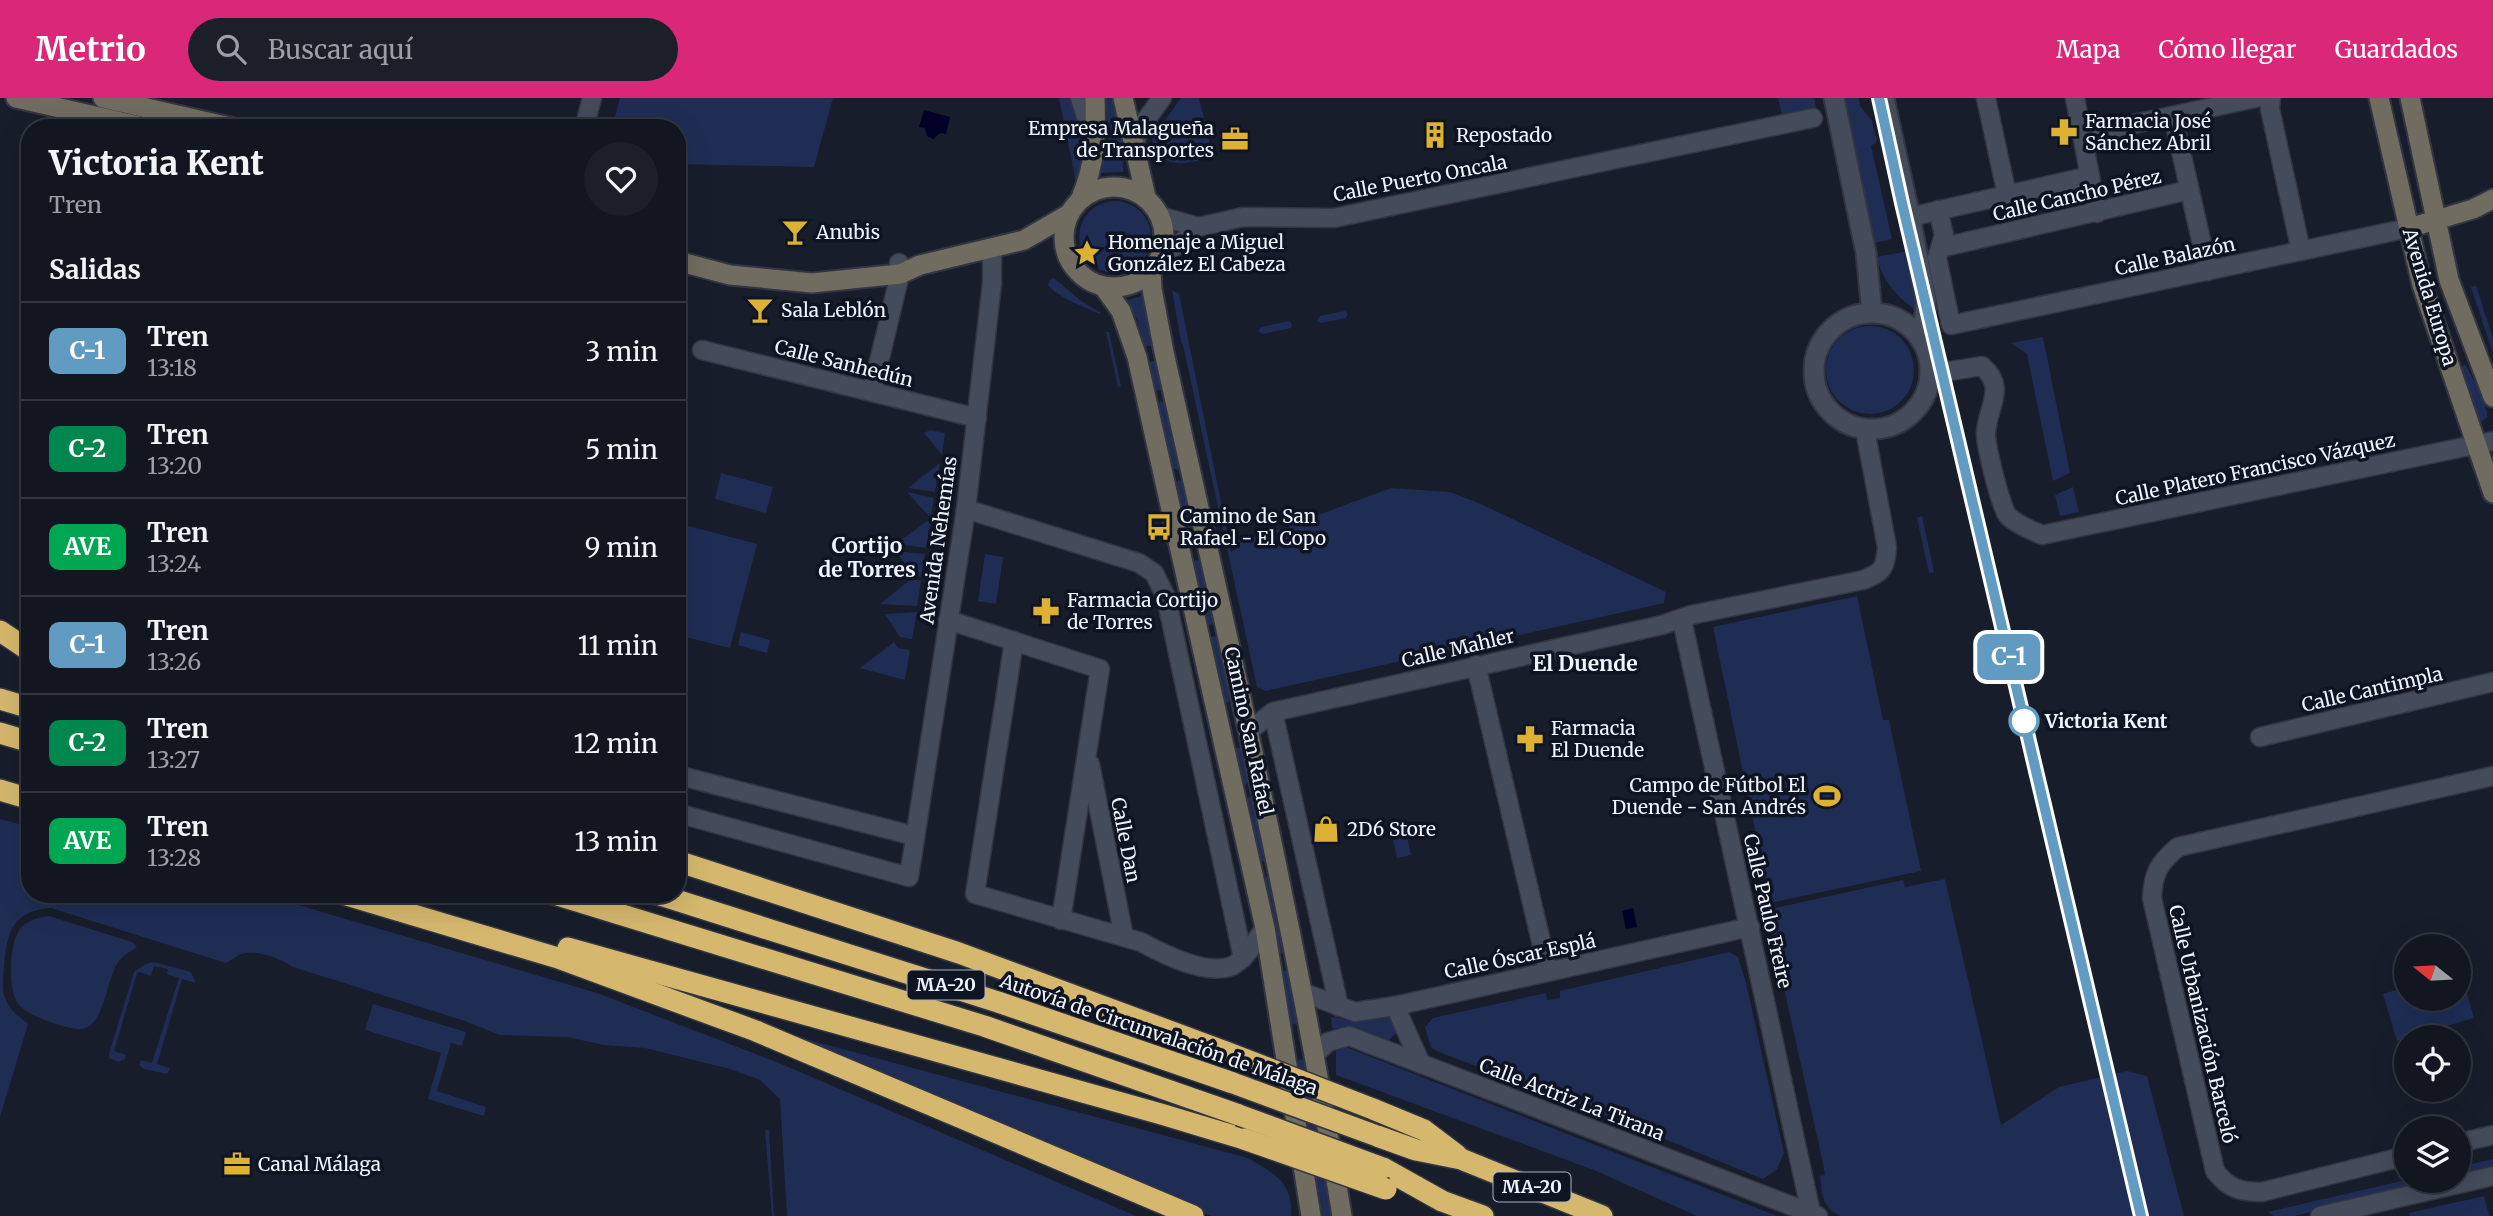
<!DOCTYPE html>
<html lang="es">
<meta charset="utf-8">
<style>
:root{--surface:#111620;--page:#1a1f29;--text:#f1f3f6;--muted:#9c9fa5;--line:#30353e;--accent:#db2777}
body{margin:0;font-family:Merriweather,serif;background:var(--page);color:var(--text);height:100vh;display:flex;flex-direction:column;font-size:26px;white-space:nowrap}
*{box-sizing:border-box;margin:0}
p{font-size:23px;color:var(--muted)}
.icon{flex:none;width:38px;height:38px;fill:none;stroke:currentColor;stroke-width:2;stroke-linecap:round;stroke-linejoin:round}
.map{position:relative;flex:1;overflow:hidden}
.sheet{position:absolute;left:21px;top:21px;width:665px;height:784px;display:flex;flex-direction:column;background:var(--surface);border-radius:28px;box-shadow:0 7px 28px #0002,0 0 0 2px var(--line)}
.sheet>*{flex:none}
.badge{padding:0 14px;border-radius:10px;font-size:24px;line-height:46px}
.needle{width:46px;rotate:288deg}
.fabs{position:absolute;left:2394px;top:836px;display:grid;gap:14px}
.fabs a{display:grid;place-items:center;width:77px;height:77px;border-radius:50%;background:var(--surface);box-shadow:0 7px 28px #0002,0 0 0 2px var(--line);font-size:35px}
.map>.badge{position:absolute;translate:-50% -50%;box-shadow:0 0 0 4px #fff}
h2{padding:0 28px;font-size:26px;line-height:63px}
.round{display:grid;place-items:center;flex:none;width:74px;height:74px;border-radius:37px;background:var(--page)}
.head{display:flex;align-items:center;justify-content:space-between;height:119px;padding:0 28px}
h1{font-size:33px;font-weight:800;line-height:52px}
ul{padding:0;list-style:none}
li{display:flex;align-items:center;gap:21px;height:98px;padding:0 28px;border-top:2px solid var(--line)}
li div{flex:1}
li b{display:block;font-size:26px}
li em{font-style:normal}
li .badge{min-width:77px;font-weight:700;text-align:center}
header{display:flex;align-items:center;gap:42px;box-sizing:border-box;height:98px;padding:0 35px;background:var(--accent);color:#fff}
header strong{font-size:33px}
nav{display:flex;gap:38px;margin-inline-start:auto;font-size:24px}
.search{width:490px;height:63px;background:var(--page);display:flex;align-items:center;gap:18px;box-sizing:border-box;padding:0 24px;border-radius:38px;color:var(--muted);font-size:26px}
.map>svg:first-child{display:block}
.green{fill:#1f2d55}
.water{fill:#010028}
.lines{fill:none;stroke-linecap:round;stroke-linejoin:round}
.minor-casing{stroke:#333642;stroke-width:21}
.tertiary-casing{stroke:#333642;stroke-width:23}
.secondary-casing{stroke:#333642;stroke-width:23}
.motorway-casing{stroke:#333642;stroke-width:24}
.minor{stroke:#444b5b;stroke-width:18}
.tertiary{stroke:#444b5b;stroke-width:19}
.secondary{stroke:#706c60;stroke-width:19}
.motorway{stroke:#d5b86d;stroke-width:21}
.motorway-bridge-casing{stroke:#333642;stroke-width:24;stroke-linecap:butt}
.motorway-bridge{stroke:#d5b86d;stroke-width:21}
.line-casing{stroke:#fff;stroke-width:16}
.line{stroke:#619bc1;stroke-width:10}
.stop-dot{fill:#fff;stroke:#619bc1;stroke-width:3.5}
.labels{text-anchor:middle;stroke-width:7;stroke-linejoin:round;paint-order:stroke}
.shield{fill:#0e1421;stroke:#acb1bc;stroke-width:2}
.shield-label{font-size:18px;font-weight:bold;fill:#f0f4fe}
.poi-label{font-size:19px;fill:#f0f4fe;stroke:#0e1421;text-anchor:start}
.street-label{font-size:19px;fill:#f0f4fe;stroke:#0e1421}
.stop-label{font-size:19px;font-weight:bold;fill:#f0f4fe;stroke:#0e1421;text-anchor:start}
.neighbourhood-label{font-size:21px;font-weight:bold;fill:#f0f4fe;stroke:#0e1421}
</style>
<header>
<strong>Metrio</strong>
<div class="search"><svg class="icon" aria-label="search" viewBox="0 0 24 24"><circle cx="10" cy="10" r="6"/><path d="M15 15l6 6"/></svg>Buscar aquí</div>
<nav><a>Mapa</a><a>Cómo llegar</a><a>Guardados</a></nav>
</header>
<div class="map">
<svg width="2493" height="1118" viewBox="0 0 2493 1118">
<rect width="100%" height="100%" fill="#171d2a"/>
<g class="green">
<polygon points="620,0 833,0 814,69 677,66 677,30 612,30"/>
<polygon points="1059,0 1074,0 1086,39 1083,66 1076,84"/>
<polygon points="1106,0 1114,0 1124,47 1123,74 1101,75 1108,35"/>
<path d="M1181 0H1199L1213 59C1188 66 1158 74 1152 40Z"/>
<polygon points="1778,0 1814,0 1816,10 1782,17"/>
<polygon points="1844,0 1859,0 1860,8 1872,23 1877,43 1871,48 1892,141 1875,145"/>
<circle cx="1115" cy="139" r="36"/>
<path d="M1909 153 1921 209 1916 213C1894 195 1885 186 1876 159Z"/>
<path d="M1054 180 1081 203 1101 215 1099 216C1082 207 1061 202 1048 187L1050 182Z"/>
<polygon points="2476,188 2493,240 2493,255 2471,189"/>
<polygon points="1172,192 1179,196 1231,454 1237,450 1236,443 1267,436 1391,390 1450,394 1481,406 1666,494 1664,505 1266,593 1257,589 1183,247 1181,244"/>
<polygon points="1144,197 1153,247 1145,249 1137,221 1126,203"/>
<polygon points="1345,213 1348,216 1346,220 1321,225 1317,223 1320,218"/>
<polygon points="1289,223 1292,226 1291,230 1262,236 1258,233 1261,229"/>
<circle cx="1870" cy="272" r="44"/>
<polygon points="1109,234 1121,288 1118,289 1106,234"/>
<polygon points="2043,239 2070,375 2053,383 2027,256 2011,245"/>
<polygon points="1157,262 1162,290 1158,293 1154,291 1149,264"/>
<polygon points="2465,266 2476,286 2487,314 2487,319 2480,325 2460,271"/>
<polygon points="1161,303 1165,305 1180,367 1177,372 1171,369 1158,307"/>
<polygon points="930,332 945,335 942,357 924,335"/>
<polygon points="940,365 935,394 908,390"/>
<polygon points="721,375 773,389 766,415 715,401"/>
<polygon points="1179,382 1184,384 1197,447 1193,451 1189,448 1175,386"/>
<polygon points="2073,389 2079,414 2060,418 2055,397"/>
<polygon points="907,394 934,400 931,418 929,418"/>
<polygon points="1922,418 1934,474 1929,475 1917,420"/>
<polygon points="927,423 931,424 926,450 896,446"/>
<polygon points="677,425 757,446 730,550 677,537"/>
<polygon points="895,453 925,456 921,479 914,477"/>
<polygon points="985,456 1003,459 996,506 978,503"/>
<polygon points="1196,462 1201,463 1214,523 1211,527 1206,526 1193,465"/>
<polygon points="911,481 921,483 917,508 880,506"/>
<polygon points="1857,498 1883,622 1889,622 1921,773 1770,805 1713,529"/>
<polygon points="917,514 912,541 900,539 885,516"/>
<polygon points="741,534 770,542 767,555 738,547"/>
<polygon points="1213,538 1217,539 1231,600 1228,605 1223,602 1209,542"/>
<polygon points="894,544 898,550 910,552 905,582 860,570"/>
<polygon points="1242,649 1248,682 1246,687 1241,684 1234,651"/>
<polygon points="1249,698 1252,701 1266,761 1263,764 1259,763 1246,702"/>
<path d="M0 721 30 729V796H261L597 895 779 965 1136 1118H787L780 1001 760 982 730 971 645 950 604 947 567 939 500 937 462 922 293 869C282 861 255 851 241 856 236 858 231 863 226 865L51 810C11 813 7 835 4 870 3 881 1 892 6 902 10 913 20 919 28 926L0 1019Z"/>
<polygon points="1405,730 1411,757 1397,760 1391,733"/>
<polygon points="1266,778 1270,781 1285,853 1282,856 1277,853 1263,782"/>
<path d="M1945 781 2001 1027 2059 989 2127 973 2147 978 2184 1118H1840C1822 1109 1822 1097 1820 1078L1825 1077 1823 1065 1768 819 1776 817 1775 810 1903 782 1905 789Z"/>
<path d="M49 818 132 844 137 849C129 854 121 859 117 866 106 883 104 933 78 931 64 930 28 918 19 907 7 893 9 845 20 831 28 822 38 819 49 818Z"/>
<polygon points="1729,854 1738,859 1746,885 1784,1055 1777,1071 1763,1081 1603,1016 1439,954 1431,950 1425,929 1433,920 1546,895 1547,902 1560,900 1560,893"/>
<polygon points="154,864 191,874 196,885 182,881 157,966 170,970 167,976 144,971 139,967 141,962 152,965 179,880 167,876 168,871 154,868 151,878 140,874 137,875 114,953 126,957 125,961 119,964 109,960 109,956 134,874 146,866"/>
<polygon points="1285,872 1289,873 1298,923 1294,927 1290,924 1282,875"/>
<polygon points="2459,874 2461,874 2474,920 2397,943 2383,896 2406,889 2406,901 2459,901"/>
<polygon points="373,906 466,934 462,948 451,945 437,993 486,1009 484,1018 428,1001 441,955 365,932"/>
<path d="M1331 919 1359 924 1389 919 1396 922C1398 932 1397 936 1389 942 1370 940 1352 928 1332 931Z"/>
<path d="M772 932 1248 1060C1274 1076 1293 1083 1291 1118H1211Z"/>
<polygon points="1343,948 1777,1118 1697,1118 1594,1072 1336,977 1336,953"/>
<polygon points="1301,961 1305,963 1331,1118 1322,1118 1297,964"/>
<polygon points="765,1032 769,1032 774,1118 772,1118"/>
<polygon points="2493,1061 2493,1071 2459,1079 2459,1069"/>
<polygon points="2406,1082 2440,1083 2294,1118 2274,1118 2268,1114"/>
<polygon points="2484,1098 2489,1117 2493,1118 2410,1118 2409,1115"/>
</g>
<g class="water">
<polygon points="924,12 950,19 946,36 940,35 933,41 927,38 925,30 919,29"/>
<polygon points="1633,810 1637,829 1626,831 1622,813"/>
</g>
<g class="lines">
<defs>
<g id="minor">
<polyline points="1080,0 1093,40"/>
<polyline points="1986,0 2007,97"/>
<polyline points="2075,0 2097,115"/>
<polyline points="2271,0 2270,11 2301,153"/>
<polyline points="2173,18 2208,173"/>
<polyline points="584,30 592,0"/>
<polyline points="2082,37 2256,0"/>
<polyline points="1133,48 1142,27 1162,0"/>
<polyline points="1938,112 1944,137 1937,160 1951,227 2409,130"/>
<polyline points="1160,118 1198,129 1243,119 1334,120 1813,20"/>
<polyline points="1910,119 2090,78"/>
<polyline points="1940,150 2189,92"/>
<polyline points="1161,158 1183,143 1198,129"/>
<polyline points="702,252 977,320"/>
<path d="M1931 276 1982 268C2007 290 1988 307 1986 334 1985 345 2001 411 2008 418 2017 427 2031 432 2042 437L2493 343"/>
<polyline points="872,293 900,176 899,165"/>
<polyline points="966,411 1139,465 1154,475 1166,499 1243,860"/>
<polyline points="948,522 1100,571 1061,822"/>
<polyline points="1682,522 1811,1115"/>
<path d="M1014 543 975 796 1141 844C1163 856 1206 878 1232 868 1246 861 1256 842 1265 830"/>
<polyline points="1476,567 1548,873"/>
<polyline points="1273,614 1339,909"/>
<path d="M1249 633 1273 614 1662 527 1691 517 1863 482C1883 474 1885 471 1887 449L1865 332"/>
<polyline points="2260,639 2493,584"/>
<polyline points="1090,666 1124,839"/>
<polyline points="677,677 915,738"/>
<polyline points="677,715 909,779 966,411 992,185 992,150"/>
<polyline points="1302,894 1355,914 1395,908 1750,829"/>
<polyline points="1395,908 1421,966"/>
<polyline points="1314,957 1328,944 1349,938 1818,1118"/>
<polyline points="2459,1045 2493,1037"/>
<path d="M2406 1058 2262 1094C2240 1094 2229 1091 2215 1073L2152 800C2153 775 2159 765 2178 749L2493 678"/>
<polyline points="2320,1118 2493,1078"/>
</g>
<g id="tertiary">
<polyline points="1834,0 1866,155 1872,214"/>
<polyline points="1884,0 1910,119 1926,202 1923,243"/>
<circle cx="1872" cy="273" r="58"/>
</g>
<g id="secondary">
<polyline points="16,0 148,30"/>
<polyline points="103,0 234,30"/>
<polyline points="1123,0 1146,99"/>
<polyline points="2379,0 2422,187 2493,395"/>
<polyline points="2410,0 2449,182 2493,299"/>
<circle cx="1114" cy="139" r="50"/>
<path d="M1081 100C1096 63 1096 39 1095 0"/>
<polyline points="2409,130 2473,111 2493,101"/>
<polyline points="677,163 730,177 812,185 900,176 920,167 1024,142 1069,116"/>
<path d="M1151 172 1152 191 1164 254C1228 541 1295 827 1342 1118"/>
<polyline points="1103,188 1121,213 1137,259 1174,425 1265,830 1311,1118"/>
</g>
<g id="motorway">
<polyline points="0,533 30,553"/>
<polyline points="0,601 30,610"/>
<polyline points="0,635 30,644"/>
<polyline points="0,692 30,701"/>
<polyline points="677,763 959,855 1226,954"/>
<polyline points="343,796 558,860 756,933 1193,1118"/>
<polyline points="554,796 984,928 1239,1017"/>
<polyline points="657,796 998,904 1233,985"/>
<polyline points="568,850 1161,1016 1244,1041"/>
<polyline points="1373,1011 1424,1032 1457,1057"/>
<polyline points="1377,1038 1416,1052 1461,1061 1602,1118"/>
<polyline points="1383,1070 1442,1103 1483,1118"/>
</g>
</defs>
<use href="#minor" class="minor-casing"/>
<use href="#tertiary" class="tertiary-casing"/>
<use href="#secondary" class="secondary-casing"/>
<use href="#motorway" class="motorway-casing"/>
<use href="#minor" class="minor"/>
<use href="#tertiary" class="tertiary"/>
<use href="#secondary" class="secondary"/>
<use href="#motorway" class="motorway"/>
<defs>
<g id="motorway-bridge">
<polyline points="1226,954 1373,1011"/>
<polyline points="1233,985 1377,1038"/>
<polyline points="1239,1017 1383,1070"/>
<polyline points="1244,1041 1386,1091"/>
</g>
</defs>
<use href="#motorway-bridge" class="motorway-bridge-casing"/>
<use href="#motorway-bridge" class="motorway-bridge"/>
</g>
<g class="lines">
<defs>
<polyline id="line" points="1879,0 1902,105 2141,1118"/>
</defs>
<use href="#line" class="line-casing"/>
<use href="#line" class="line"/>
</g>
<defs>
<symbol id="pharmacy-bare" viewBox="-9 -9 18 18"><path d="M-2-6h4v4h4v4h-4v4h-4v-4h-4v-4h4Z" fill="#ddb133" stroke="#0e1421" stroke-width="2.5" paint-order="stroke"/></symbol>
<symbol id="building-bare" viewBox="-9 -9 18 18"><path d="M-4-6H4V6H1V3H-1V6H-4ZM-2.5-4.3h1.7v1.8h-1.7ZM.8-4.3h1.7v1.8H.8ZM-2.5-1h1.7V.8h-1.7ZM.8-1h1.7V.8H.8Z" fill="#ddb133" stroke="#0e1421" stroke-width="2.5" paint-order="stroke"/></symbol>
<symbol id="office-bare" viewBox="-9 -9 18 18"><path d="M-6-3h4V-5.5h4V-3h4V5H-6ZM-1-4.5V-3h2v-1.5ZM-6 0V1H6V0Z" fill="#ddb133" stroke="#0e1421" stroke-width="2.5" paint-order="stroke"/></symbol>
<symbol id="bar-bare" viewBox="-9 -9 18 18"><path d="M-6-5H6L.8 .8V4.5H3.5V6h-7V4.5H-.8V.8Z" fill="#ddb133" stroke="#0e1421" stroke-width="2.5" paint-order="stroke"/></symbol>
<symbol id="sight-bare" viewBox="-9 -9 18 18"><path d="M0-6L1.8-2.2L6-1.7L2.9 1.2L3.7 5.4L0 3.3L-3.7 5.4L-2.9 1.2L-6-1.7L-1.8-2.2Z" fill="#ddb133" stroke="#0e1421" stroke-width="2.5" paint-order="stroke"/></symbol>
<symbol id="bus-bare" viewBox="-9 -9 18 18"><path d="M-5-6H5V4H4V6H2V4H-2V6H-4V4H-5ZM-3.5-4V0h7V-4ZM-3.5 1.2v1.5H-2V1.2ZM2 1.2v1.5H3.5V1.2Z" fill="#ddb133" stroke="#0e1421" stroke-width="2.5" paint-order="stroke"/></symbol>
<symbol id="stadium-bare" viewBox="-9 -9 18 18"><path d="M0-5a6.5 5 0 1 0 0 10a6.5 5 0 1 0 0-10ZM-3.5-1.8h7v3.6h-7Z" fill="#ddb133" stroke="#0e1421" stroke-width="2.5" paint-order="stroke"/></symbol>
<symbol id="shop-bare" viewBox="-9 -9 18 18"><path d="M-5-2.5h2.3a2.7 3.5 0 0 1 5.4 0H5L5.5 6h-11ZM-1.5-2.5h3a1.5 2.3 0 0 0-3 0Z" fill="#ddb133" stroke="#0e1421" stroke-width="2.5" paint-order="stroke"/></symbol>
</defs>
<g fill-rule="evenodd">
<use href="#pharmacy-bare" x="2045" y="15" width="38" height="38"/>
<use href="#building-bare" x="1416" y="18" width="38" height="38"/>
<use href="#office-bare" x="1216" y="22" width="38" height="38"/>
<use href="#bar-bare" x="776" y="115" width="38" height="38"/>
<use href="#sight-bare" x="1068" y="136" width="38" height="38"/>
<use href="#bar-bare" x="741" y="193" width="38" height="38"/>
<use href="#bus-bare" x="1140" y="410" width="38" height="38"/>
<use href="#pharmacy-bare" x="1027" y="494" width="38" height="38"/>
<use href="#pharmacy-bare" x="1511" y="622" width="38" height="38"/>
<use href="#stadium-bare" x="1808" y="679" width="38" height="38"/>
<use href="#shop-bare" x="1307" y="712" width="38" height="38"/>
<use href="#office-bare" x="218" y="1047" width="38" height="38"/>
</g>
<circle class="stop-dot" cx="2024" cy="623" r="14"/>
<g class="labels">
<g class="shield">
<rect x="907.5" y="872.5" width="77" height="29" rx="5"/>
<rect x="1493.5" y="1074.5" width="77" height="29" rx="5"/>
</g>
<g class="shield-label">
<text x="946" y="893">MA-20</text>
<text x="1532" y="1095">MA-20</text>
</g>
<g class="poi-label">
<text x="2085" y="30">Farmacia José<tspan x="2085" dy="22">Sánchez Abril</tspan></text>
<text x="1214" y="37" text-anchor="end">Empresa Malagueña<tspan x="1214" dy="22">de Transportes</tspan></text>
<text x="1456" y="44">Repostado</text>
<text x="816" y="141">Anubis</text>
<text x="1108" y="151">Homenaje a Miguel<tspan x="1108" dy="22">González El Cabeza</tspan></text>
<text x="781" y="219">Sala Leblón</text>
<text x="1180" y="425">Camino de San<tspan x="1180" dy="22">Rafael - El Copo</tspan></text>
<text x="1067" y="509">Farmacia Cortijo<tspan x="1067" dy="22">de Torres</tspan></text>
<text x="1551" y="637">Farmacia<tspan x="1551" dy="22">El Duende</tspan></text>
<text x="1806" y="694" text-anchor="end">Campo de Fútbol El<tspan x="1806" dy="22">Duende - San Andrés</tspan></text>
<text x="1347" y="738">2D6 Store</text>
<text x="258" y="1073">Canal Málaga</text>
</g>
<g class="street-label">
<text transform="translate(1420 80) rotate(-11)" y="7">Calle Puerto Oncala</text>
<text transform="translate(2077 97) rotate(-13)" y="7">Calle Cancho Pérez</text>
<text transform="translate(2175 158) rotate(-12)" y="7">Calle Balazón</text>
<text transform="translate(2430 199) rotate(73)" y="7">Avenida Europa</text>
<text transform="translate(844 265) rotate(14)" y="7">Calle Sanhedún</text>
<text transform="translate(2255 371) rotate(-12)" y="7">Calle Platero Francisco Vázquez</text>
<text transform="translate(938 442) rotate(-82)" y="7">Avenida Nehemías</text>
<text transform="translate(1458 550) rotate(-13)" y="7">Calle Mahler</text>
<text transform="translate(2372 591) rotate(-13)" y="7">Calle Cantimpla</text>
<text transform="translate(1249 633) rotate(78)" y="7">Camino San Rafael</text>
<text transform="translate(1126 742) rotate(79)" y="7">Calle Dan</text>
<text transform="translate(1768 813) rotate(77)" y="7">Calle Paulo Freire</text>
<text transform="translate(1520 858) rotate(-12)" y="7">Calle Óscar Esplá</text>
<text transform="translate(2203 926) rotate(77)" y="7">Calle Urbanización Barceló</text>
<text transform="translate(1159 936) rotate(19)" y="7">Autovía de Circunvalación de Málaga</text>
<text transform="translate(1572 1001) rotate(21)" y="7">Calle Actriz La Tirana</text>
</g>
<g class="stop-label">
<text x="2045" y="630">Victoria Kent</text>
</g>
<g class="neighbourhood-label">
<text x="867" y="455">Cortijo<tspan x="867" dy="24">de Torres</tspan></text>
<text x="1585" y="573">El Duende</text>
</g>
</g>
</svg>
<div class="fabs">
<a><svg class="needle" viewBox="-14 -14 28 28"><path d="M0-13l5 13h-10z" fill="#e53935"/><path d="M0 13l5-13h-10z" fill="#9c9fa5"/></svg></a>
<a><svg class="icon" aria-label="locate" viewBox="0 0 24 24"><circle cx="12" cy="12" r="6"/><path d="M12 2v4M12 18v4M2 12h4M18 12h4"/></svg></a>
<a><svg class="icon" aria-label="layers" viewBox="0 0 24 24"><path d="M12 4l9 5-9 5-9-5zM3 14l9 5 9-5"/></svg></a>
</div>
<b class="badge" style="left:2009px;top:559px;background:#619bc1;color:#fff">C-1</b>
<section class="sheet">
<div class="head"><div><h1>Victoria Kent</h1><p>Tren</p></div><a class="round"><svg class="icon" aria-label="heart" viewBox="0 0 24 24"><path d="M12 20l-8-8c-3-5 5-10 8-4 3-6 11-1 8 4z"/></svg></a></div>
<h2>Salidas</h2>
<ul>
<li><span class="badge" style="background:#619bc1;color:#fff">C-1</span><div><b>Tren</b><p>13:18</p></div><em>3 min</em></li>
<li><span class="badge" style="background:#00874d;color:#fff">C-2</span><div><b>Tren</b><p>13:20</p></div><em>5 min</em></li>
<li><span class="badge" style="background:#00a651;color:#fff">AVE</span><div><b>Tren</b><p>13:24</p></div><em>9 min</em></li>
<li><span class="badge" style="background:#619bc1;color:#fff">C-1</span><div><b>Tren</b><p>13:26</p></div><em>11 min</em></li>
<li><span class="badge" style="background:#00874d;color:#fff">C-2</span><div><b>Tren</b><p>13:27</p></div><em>12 min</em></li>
<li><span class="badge" style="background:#00a651;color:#fff">AVE</span><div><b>Tren</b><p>13:28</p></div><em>13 min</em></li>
</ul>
</section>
</div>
